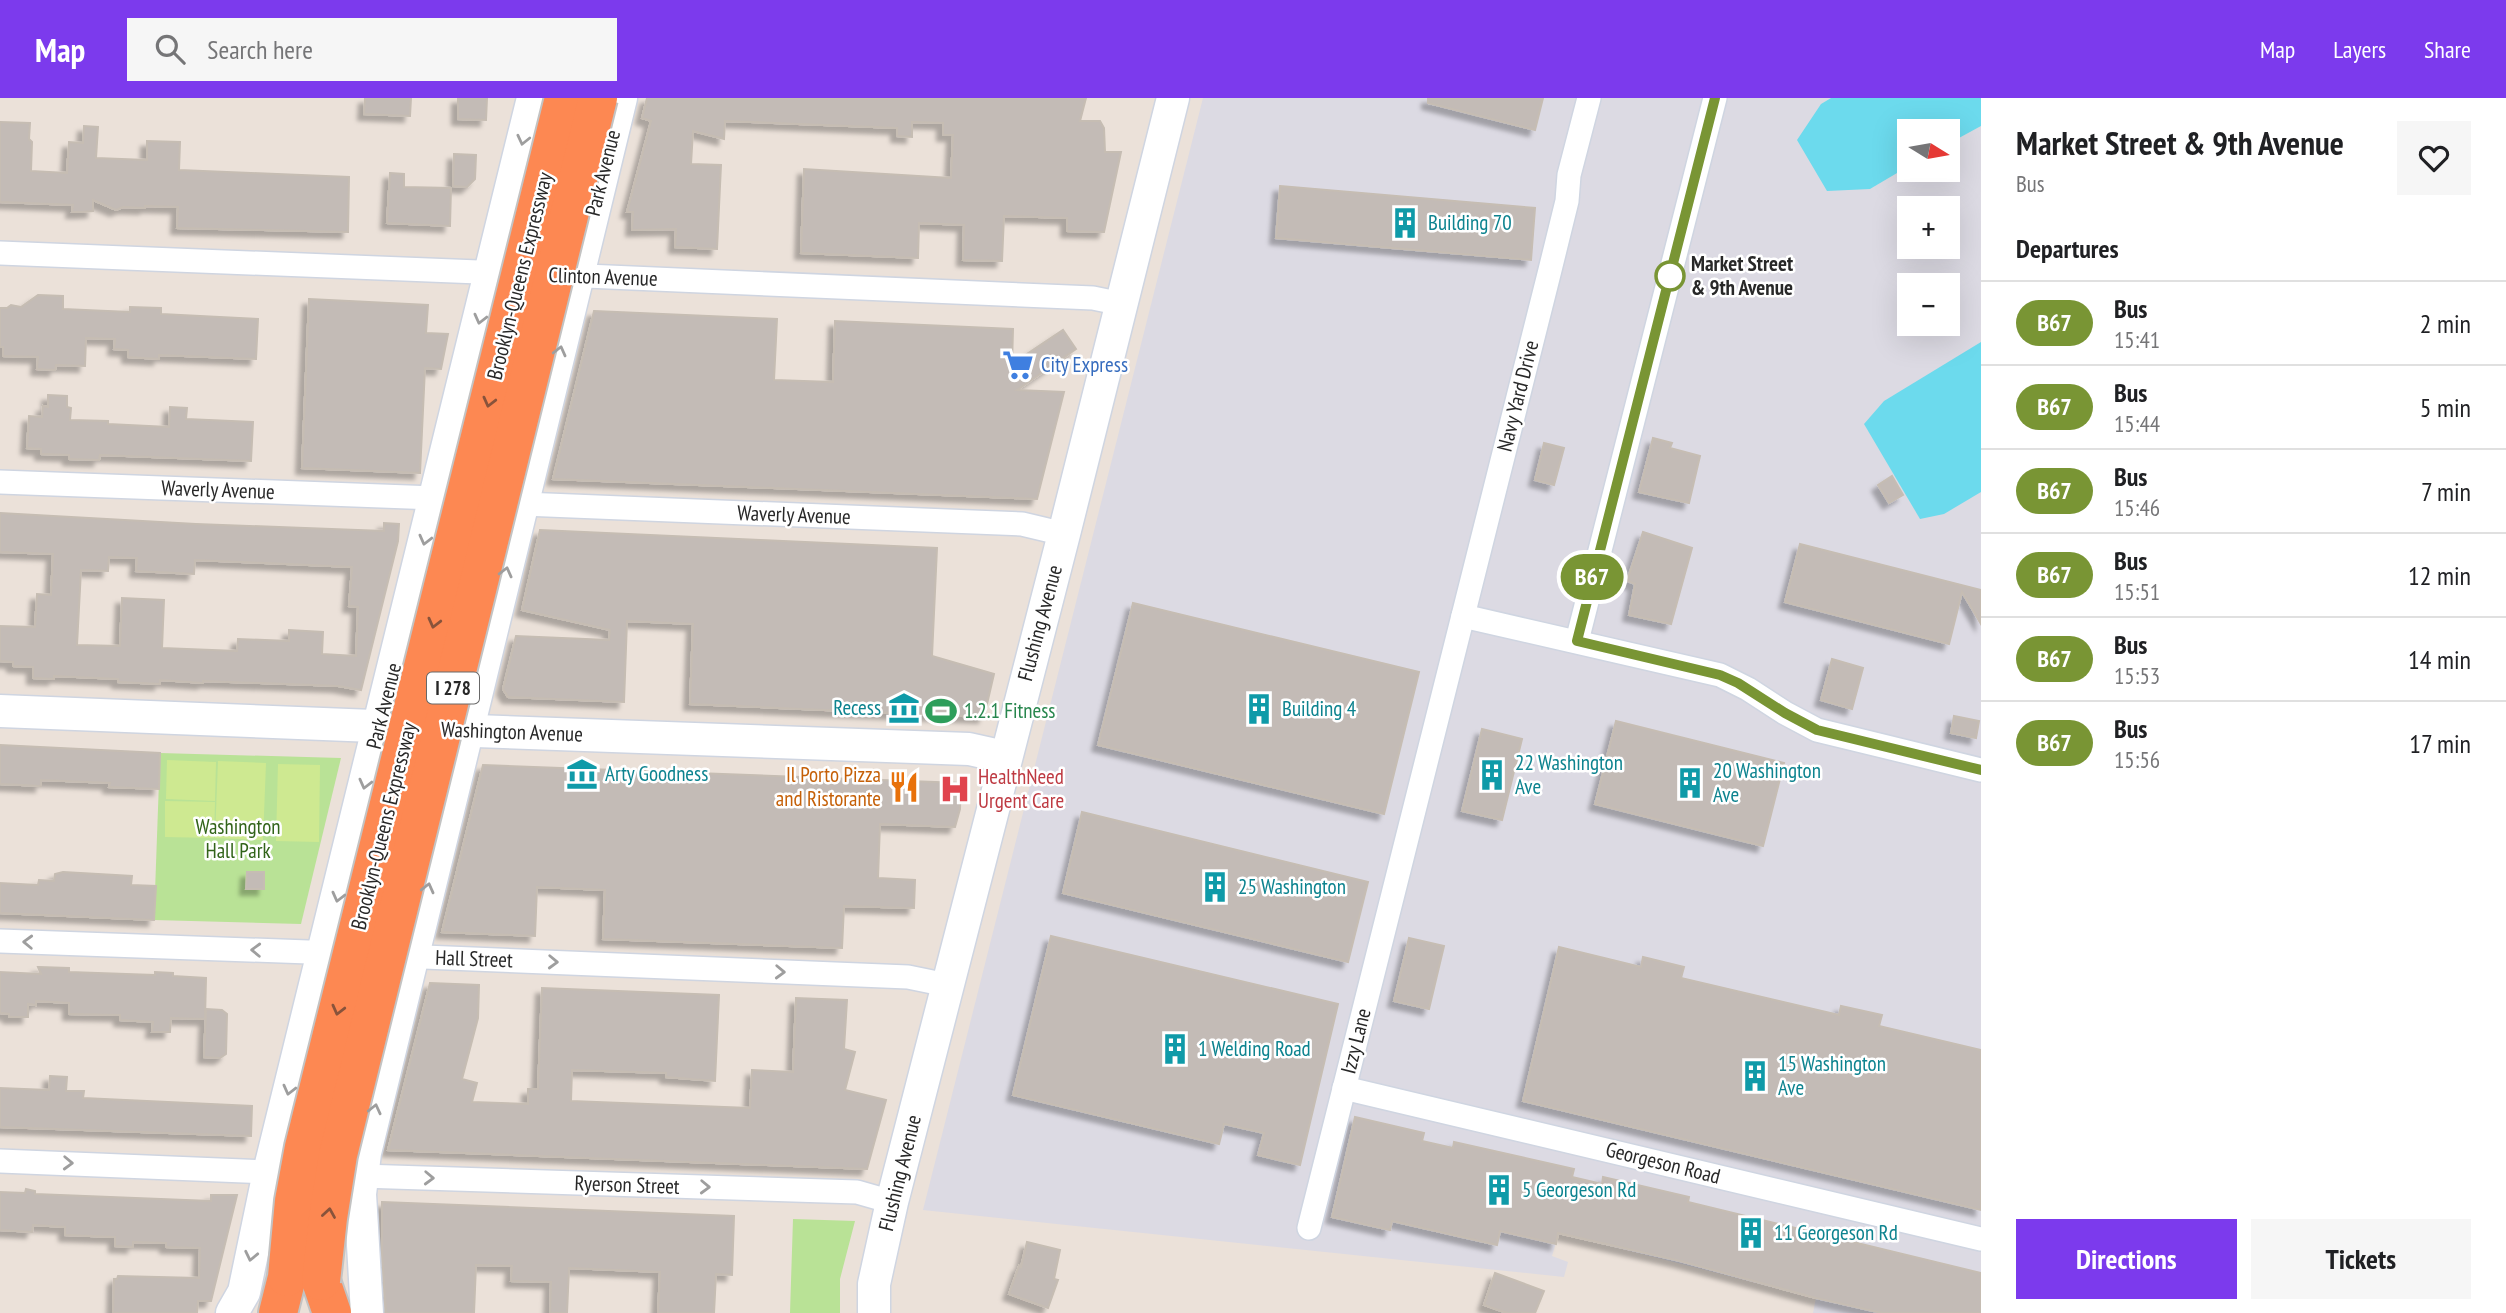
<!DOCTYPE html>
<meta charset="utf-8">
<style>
:root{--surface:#fff;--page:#f6f6f6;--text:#202124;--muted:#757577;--line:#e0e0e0;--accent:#7c3aed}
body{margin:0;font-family:"PT Sans Narrow",sans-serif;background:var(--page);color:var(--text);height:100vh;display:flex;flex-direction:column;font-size:26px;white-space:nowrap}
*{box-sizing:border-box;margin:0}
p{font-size:23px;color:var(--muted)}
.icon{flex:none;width:38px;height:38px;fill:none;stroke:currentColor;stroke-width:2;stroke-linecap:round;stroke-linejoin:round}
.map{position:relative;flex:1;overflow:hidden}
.side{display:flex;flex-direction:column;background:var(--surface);width:525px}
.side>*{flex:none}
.badge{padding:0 14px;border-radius:23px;font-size:24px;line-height:46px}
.needle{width:46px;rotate:101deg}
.controls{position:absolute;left:1897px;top:21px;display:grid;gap:14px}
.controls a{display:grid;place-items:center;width:63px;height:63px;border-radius:0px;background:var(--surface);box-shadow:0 7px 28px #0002;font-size:35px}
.map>.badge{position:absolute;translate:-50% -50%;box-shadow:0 0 0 4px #fff}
h2{padding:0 35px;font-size:26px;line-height:63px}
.round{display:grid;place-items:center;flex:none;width:74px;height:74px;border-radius:0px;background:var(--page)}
.headline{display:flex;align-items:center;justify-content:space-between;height:119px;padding:0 35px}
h1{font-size:33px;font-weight:700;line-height:52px}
.action{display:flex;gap:14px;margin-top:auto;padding:14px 35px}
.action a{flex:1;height:80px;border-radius:0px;background:var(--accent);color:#fff;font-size:28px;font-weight:700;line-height:80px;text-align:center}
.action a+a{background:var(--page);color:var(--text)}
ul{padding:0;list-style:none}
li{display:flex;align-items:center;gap:21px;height:84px;padding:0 35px;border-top:2px solid var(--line)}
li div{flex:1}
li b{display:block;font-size:26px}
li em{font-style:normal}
li .badge{min-width:77px;font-weight:700;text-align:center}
header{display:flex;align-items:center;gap:42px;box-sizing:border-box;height:98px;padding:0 35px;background:var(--accent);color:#fff}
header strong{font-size:33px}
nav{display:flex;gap:38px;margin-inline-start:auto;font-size:24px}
.search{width:490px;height:63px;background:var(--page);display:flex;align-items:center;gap:18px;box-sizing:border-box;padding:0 24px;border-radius:0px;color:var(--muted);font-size:26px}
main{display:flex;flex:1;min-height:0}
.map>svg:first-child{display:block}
.industrial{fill:#dcdae3;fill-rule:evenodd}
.green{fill:#b9e296}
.pitch{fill:#cee991}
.water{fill:#6cdaed}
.building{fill:#c3bbb6;stroke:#c6bdb3;stroke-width:2;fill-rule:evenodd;filter:url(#shadow)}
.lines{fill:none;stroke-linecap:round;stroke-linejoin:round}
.minor-casing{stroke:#cfd5e1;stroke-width:26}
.secondary-casing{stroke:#cfd5e1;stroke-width:35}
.motorway-casing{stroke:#c3c3c3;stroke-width:42}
.minor{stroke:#fff;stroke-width:23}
.secondary{stroke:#fff;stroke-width:32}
.motorway{stroke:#fd8852;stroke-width:38}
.motorway-bridge-casing{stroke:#c3c3c3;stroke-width:42;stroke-linecap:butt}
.motorway-bridge{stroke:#fd8852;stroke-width:38}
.oneway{stroke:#9e9e9e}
.oneway2{stroke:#88533b}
.line-casing{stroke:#fff;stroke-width:16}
.line{stroke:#799534;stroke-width:10}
.stop-dot{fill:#fff;stroke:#799534;stroke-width:3.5}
.labels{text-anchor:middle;stroke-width:5;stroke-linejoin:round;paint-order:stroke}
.shield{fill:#fff;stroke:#686868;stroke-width:2}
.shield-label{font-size:19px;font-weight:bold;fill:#282828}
.street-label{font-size:21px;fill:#282828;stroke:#fff}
.culture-label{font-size:21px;fill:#0d838f;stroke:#fff;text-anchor:start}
.stop-label{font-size:21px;font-weight:bold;fill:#282828;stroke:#fff;text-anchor:start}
.shop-label{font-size:21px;fill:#366cbe;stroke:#fff;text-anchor:start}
.leisure-label{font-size:21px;fill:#27864d;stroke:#fff;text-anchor:start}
.food-label{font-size:21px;fill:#c56008;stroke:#fff;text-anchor:end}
.health-label{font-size:21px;fill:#be3a42;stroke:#fff;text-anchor:start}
.park-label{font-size:21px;fill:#32641a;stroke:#fff}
</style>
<header>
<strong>Map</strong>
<div class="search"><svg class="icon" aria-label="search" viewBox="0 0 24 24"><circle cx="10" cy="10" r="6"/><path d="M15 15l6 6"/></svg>Search here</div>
<nav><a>Map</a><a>Layers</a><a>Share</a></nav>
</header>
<main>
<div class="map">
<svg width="1981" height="1215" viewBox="0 0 1981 1215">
<defs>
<filter id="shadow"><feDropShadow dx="-6" dy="6" stdDeviation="2" flood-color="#0004"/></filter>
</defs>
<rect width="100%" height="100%" fill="#ebe1d9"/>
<path class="industrial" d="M1203 0H1831L1821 6 1870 91 1909 68V72H1948V46L1981 28V1215H1813L1816 1200 1559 1135 1552 1158 1568 1164 1564 1179 923 1112ZM1909 110H1948V149H1909ZM1909 187H1948V226H1909Z"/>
<g class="green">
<polygon points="160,655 341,660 301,826 154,822"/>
<polygon points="793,1121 855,1123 840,1181 840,1215 790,1215"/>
</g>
<g class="pitch">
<polygon points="167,662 216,664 215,703 166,701"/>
<polygon points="218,663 266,665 263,742 215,740"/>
<polygon points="278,666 320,667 319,744 276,743"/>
<polygon points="165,703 215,704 214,740 165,739"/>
</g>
<g class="water">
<polygon points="1831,0 1981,0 1981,28 1948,46 1948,33 1909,33 1909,68 1870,91 1827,93 1797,42 1821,6"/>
<polygon points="1981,244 1981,394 1944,416 1920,421 1864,326 1884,303"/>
</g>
<g class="building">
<polygon points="365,0 411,0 410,18 364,16"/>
<polygon points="458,0 487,0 486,22 458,21"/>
<polygon points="647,0 1086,0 1080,23 1100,23 1104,30 1105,54 1121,54 1104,134 1067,133 1067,120 1004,118 1002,163 963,162 964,127 919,125 918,160 801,155 804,71 951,80 953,37 943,37 943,25 912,24 912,39 897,38 897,30 725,23 724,41 693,33 691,66 721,67 717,151 675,149 676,131 632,132 633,114 627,114 651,23 642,20"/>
<polygon points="1428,0 1543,0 1535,32 1428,5"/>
<polygon points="0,24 30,25 29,41 32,44 31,73 67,75 69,44 83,45 84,28 98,29 96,60 147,62 147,43 180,44 179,72 349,79 348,134 177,130 178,109 145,108 145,110 123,109 116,112 93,102 93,113 82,114 72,114 73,107 0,104"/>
<polygon points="454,56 476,57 475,81 467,89 453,88"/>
<polygon points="390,75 404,76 404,89 451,90 450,128 387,125"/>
<polygon points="1280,88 1535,110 1531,162 1276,140"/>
<polygon points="38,197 63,198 63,211 130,214 130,209 161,210 161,216 258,221 256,261 159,257 159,261 128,259 128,252 114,251 115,241 86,240 85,268 56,267 55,272 37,271 38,259 3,258 3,249 0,249 0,210 7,210 11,207 21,209"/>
<polygon points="309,201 428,207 426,235 448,236 441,271 425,270 420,375 302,370"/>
<polygon points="594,213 777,221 774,282 833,284 835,223 1013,231 1012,266 1063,232 1076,251 1017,292 1064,294 1037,401 553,381"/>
<polygon points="48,297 67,298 67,309 71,310 70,322 108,323 108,326 169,329 170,309 187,310 186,321 253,324 251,363 100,357 99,362 69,361 69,357 41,356 41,351 27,350 29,318 42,319 43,308 48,309"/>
<polygon points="1653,340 1672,345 1670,350 1700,358 1689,405 1639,394"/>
<polygon points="1544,345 1564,350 1554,387 1535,382"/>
<polygon points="1892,378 1903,397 1889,405 1878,387"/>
<path d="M0 415 196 426 384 433V425L399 426 398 443 361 592 338 588 203 583V585L160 582V586L118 584V581L54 578V581L33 580V569L13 568V564L0 563V528L35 529 37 496 51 497 53 456 0 454ZM109 459 137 460 136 473 194 476 195 462 352 469 349 508 358 509 356 558 322 556 323 534 289 532V543L238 541 237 553 162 550 164 502 122 500 120 548 77 547 81 472 108 473Z"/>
<polygon points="540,432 937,450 932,558 994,576 984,619 690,606 693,526 650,524 627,523 624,604 508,599 503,591 516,538 609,542 610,532 522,512"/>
<polygon points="1643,434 1692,450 1671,526 1629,517 1635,486 1627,483"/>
<polygon points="1800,446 1981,492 1981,526 1962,494 1949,546 1785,504"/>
<polygon points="1133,505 1419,574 1384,716 1098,647"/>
<polygon points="1832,561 1863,570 1852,611 1821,602"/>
<polygon points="1954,618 1979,623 1976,640 1951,635"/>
<polygon points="1616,623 1784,665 1763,748 1595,706"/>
<polygon points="1482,631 1522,641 1502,722 1462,713"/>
<polygon points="0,647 160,655 159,691 109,689 110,685 41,682 41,688 0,686"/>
<polygon points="483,667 961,685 960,711 955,729 880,726 878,780 915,782 914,810 844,808 842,850 603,841 605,792 537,789 535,838 442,834"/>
<polygon points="1082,714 1368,784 1348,864 1063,795"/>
<polygon points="63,774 132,778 131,787 156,788 154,822 0,815 0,785 38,787 39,782 54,783 55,776"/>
<polygon points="247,774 264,774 264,791 246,791"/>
<polygon points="1051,838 1338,906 1300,1067 1258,1057 1264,1035 1224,1026 1219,1046 1013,997"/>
<polygon points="1409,840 1444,848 1429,911 1394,903"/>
<polygon points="1559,849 1641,869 1643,859 1684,869 1681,880 1839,917 1841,908 1882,917 1879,928 1981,952 1981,1112 1523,1003"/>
<polygon points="38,869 69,870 69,874 155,877 155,874 173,875 173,878 206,880 205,921 171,920 170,934 152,934 153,924 120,922 120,917 69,916 69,905 36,903 36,907 28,906 28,919 9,919 9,916 0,915 0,874 41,876"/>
<polygon points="430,885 479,887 478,920 462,981 477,985 472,1004 528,1006 528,991 538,991 542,890 719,897 715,983 666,979 666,975 572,972 571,1003 750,1010 752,972 793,974 796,900 847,902 844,951 855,954 845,992 886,1002 867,1071 388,1052"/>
<polygon points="206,911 222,912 227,916 226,956 220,960 204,959"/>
<polygon points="50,978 67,979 66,993 84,993 83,1000 252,1008 251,1038 0,1029 0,990 49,992"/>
<polygon points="1355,1019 1424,1035 1422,1043 1453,1050 1454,1044 1574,1071 1572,1079 1602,1086 1603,1079 1689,1099 1688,1104 1981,1175 1981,1215 1882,1215 1816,1200 1680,1163 1558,1135 1556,1146 1500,1133 1497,1147 1392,1123 1390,1132 1332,1119"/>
<polygon points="26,1091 35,1093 35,1096 211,1103 211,1097 237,1097 211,1203 198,1203 197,1215 113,1215 114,1181 117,1181 118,1178 199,1180 200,1150 166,1149 166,1145 133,1144 133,1149 115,1148 115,1139 65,1137 65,1129 33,1127 32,1134 0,1132 0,1094 25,1095"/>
<polygon points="382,1104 734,1118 732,1177 716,1176 714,1215 658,1215 660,1174 569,1170 567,1215 550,1215 551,1184 511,1183 512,1168 476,1167 474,1215 386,1215 382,1154"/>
<polygon points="1027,1144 1060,1152 1054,1181 1058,1182 1048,1210 1009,1196 1019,1168 1021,1169"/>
<polygon points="1495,1175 1544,1193 1535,1215 1507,1215 1484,1207"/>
</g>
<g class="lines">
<defs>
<g id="minor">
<polyline points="0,155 504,175"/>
<polyline points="563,177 1093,200 1122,206"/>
<polyline points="0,384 435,400"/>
<polyline points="523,406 1022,426 1064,436"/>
<polyline points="1463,518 1720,577 1748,591 1785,615 1817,632 1981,672"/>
<polyline points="1577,543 1715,0"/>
<polyline points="0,843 336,855"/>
<polyline points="399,858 908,879 947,887"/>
<polyline points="1344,990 1981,1141"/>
<polyline points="0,1063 269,1074"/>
<polyline points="361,1078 857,1094 892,1104"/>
<polyline points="1309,1130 1550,172 1567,103 1569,77 1589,0"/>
</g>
<g id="secondary">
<polyline points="0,613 399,629"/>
<polyline points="448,632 969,651 1005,659"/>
<polyline points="232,1215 244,1194 269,1074 533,0"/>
<polyline points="367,1215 360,1096 365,1055 621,0"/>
<polyline points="874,1215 874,1186 892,1104 1064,436 1173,0"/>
</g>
<g id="motorway">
<polyline points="321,1183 332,1215"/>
<polyline points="278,1215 287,1179"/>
</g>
</defs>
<use href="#minor" class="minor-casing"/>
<use href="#secondary" class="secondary-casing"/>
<use href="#motorway" class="motorway-casing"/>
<use href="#minor" class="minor"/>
<use href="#secondary" class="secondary"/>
<use href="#motorway" class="motorway"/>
<defs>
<g id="motorway-bridge">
<polyline points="287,1179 294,1103 304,1049 564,0"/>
<polyline points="321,1183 328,1120 338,1057 598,0"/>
</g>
</defs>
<use href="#motorway-bridge" class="motorway-bridge-casing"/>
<use href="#motorway-bridge" class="motorway-bridge"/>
</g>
<defs><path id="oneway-chevron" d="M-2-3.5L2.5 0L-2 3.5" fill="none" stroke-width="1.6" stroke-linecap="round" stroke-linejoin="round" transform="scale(1.75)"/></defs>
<g class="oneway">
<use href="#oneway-chevron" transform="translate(523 42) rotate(103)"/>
<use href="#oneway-chevron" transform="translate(480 221) rotate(104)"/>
<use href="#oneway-chevron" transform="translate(560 253) rotate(-76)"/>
<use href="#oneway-chevron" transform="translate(425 442) rotate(104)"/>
<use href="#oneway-chevron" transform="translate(506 474) rotate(-76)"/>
<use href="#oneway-chevron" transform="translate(365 686) rotate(104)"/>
<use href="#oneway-chevron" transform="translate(428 790) rotate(-76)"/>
<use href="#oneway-chevron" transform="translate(338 799) rotate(104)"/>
<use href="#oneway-chevron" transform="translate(28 844) rotate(-178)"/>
<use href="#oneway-chevron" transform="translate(256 852) rotate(-178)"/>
<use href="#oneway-chevron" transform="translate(553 864) rotate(2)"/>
<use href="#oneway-chevron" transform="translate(780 874) rotate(2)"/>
<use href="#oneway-chevron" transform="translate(289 992) rotate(104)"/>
<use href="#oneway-chevron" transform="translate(375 1011) rotate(-77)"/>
<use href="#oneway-chevron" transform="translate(68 1065) rotate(2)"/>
<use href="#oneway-chevron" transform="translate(429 1080) rotate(2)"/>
<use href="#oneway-chevron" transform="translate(705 1089) rotate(2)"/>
<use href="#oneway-chevron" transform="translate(251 1158) rotate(102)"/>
</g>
<g class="oneway2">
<use href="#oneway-chevron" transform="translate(489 304) rotate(104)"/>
<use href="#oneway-chevron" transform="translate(434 525) rotate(104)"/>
<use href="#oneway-chevron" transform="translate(338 912) rotate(104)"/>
<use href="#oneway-chevron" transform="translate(329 1115) rotate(-81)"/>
</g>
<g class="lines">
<defs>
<polyline id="line" points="1715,0 1577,543 1720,577 1738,585 1785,615 1817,632 1981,672"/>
</defs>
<use href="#line" class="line-casing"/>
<use href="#line" class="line"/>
</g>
<defs>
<symbol id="building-bare" viewBox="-9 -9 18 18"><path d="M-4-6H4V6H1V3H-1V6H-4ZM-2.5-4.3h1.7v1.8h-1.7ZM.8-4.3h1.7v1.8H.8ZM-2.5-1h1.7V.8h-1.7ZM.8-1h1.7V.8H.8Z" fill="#0f9aa8" stroke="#fff" stroke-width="2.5" paint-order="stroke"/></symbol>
<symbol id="supermarket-bare" viewBox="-9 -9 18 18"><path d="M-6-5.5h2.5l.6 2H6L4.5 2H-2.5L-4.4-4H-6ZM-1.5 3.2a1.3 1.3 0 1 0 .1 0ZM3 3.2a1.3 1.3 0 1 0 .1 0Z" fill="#3f7fe0" stroke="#fff" stroke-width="2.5" paint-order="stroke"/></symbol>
<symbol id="museum-bare" viewBox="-9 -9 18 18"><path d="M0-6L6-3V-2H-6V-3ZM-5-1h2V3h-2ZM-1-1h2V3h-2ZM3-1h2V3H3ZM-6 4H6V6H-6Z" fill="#0f9aa8" stroke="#fff" stroke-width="2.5" paint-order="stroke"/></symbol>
<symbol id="stadium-bare" viewBox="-9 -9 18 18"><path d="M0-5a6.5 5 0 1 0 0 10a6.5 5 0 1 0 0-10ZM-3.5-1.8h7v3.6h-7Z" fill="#2e9e5b" stroke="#fff" stroke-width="2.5" paint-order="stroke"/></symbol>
<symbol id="restaurant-bare" viewBox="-9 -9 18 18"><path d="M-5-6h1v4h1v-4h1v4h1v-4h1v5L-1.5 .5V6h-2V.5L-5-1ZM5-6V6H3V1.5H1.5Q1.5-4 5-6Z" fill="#e8710a" stroke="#fff" stroke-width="2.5" paint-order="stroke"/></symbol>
<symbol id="hospital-bare" viewBox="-9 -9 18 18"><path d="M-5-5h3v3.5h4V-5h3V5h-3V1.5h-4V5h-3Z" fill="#e0444e" stroke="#fff" stroke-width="2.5" paint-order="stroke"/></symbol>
</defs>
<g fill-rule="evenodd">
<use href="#building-bare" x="1383" y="103" width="44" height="44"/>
<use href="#supermarket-bare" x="996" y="245" width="44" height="44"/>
<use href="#museum-bare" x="882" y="588" width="44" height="44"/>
<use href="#building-bare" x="1237" y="589" width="44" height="44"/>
<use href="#stadium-bare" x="919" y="591" width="44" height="44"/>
<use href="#museum-bare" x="560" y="654" width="44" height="44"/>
<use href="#building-bare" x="1470" y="655" width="44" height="44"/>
<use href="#building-bare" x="1668" y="663" width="44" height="44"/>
<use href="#restaurant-bare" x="882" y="667" width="44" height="44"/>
<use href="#hospital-bare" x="933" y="669" width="44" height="44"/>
<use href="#building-bare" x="1193" y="767" width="44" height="44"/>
<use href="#building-bare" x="1153" y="929" width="44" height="44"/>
<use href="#building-bare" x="1733" y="956" width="44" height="44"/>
<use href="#building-bare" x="1477" y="1070" width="44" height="44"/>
<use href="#building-bare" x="1729" y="1113" width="44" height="44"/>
</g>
<circle class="stop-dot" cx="1670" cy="178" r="14"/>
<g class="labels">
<rect class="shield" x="427" y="574.5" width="52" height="31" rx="5"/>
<g class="shield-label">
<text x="453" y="597">I 278</text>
</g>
<g class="street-label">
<text transform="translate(603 75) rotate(-76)" y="7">Park Avenue</text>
<text transform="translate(520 178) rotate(-76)" y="7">Brooklyn-Queens Expressway</text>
<text transform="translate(603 179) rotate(2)" y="7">Clinton Avenue</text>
<text transform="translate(1518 298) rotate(-76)" y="7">Navy Yard Drive</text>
<text transform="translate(218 392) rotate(2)" y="7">Waverly Avenue</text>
<text transform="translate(794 417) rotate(2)" y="7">Waverly Avenue</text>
<text transform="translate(1040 525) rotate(-75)" y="7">Flushing Avenue</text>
<text transform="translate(384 608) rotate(-76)" y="7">Park Avenue</text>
<text transform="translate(512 634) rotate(2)" y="7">Washington Avenue</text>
<text transform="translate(384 728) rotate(-76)" y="7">Brooklyn-Queens Expressway</text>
<text transform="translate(474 861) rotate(2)" y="7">Hall Street</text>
<text transform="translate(1356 943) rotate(-76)" y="7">Izzy Lane</text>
<text transform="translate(1663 1065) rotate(14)" y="7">Georgeson Road</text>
<text transform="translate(900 1075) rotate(-76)" y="7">Flushing Avenue</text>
<text transform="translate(627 1087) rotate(2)" y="7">Ryerson Street</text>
</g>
<g class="culture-label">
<text x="1428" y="132">Building 70</text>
<text x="881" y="617" text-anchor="end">Recess</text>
<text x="1282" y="618">Building 4</text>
<text x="1515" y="672">22 Washington<tspan x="1515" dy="24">Ave</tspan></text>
<text x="1713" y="680">20 Washington<tspan x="1713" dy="24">Ave</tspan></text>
<text x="605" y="683">Arty Goodness</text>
<text x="1238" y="796">25 Washington</text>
<text x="1198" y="958">1 Welding Road</text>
<text x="1778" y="973">15 Washington<tspan x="1778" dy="24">Ave</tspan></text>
<text x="1522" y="1099">5 Georgeson Rd</text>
<text x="1774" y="1142">11 Georgeson Rd</text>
</g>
<g class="stop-label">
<text x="1691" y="173">Market Street<tspan x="1691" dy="24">&amp; 9th Avenue</tspan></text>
</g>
<g class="shop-label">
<text x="1041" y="274">City Express</text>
</g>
<g class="leisure-label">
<text x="964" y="620">1.2.1 Fitness</text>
</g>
<g class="food-label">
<text x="881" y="684">Il Porto Pizza<tspan x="881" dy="24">and Ristorante</tspan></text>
</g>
<g class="health-label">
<text x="978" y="686">HealthNeed<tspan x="978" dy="24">Urgent Care</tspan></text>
</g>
<g class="park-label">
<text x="238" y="736">Washington<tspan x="238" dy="24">Hall Park</tspan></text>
</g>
</g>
</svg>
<div class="controls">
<a><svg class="needle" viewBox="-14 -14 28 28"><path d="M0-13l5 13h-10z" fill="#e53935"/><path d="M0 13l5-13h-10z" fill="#757577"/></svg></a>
<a>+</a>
<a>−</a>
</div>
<b class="badge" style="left:1592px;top:479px;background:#799534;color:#fff">B67</b>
</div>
<section class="side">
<div class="headline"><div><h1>Market Street &amp; 9th Avenue</h1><p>Bus</p></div><a class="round"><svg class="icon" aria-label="heart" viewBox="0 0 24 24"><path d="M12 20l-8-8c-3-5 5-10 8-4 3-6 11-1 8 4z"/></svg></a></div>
<h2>Departures</h2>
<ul>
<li><span class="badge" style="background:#799534;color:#fff">B67</span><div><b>Bus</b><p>15:41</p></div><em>2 min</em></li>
<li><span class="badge" style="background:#799534;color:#fff">B67</span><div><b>Bus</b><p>15:44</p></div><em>5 min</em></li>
<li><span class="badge" style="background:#799534;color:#fff">B67</span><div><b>Bus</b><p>15:46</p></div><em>7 min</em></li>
<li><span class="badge" style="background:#799534;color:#fff">B67</span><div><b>Bus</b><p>15:51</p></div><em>12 min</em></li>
<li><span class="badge" style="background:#799534;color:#fff">B67</span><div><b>Bus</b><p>15:53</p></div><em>14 min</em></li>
<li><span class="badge" style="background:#799534;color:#fff">B67</span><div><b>Bus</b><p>15:56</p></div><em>17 min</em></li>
</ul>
<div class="action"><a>Directions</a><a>Tickets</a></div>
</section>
</main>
